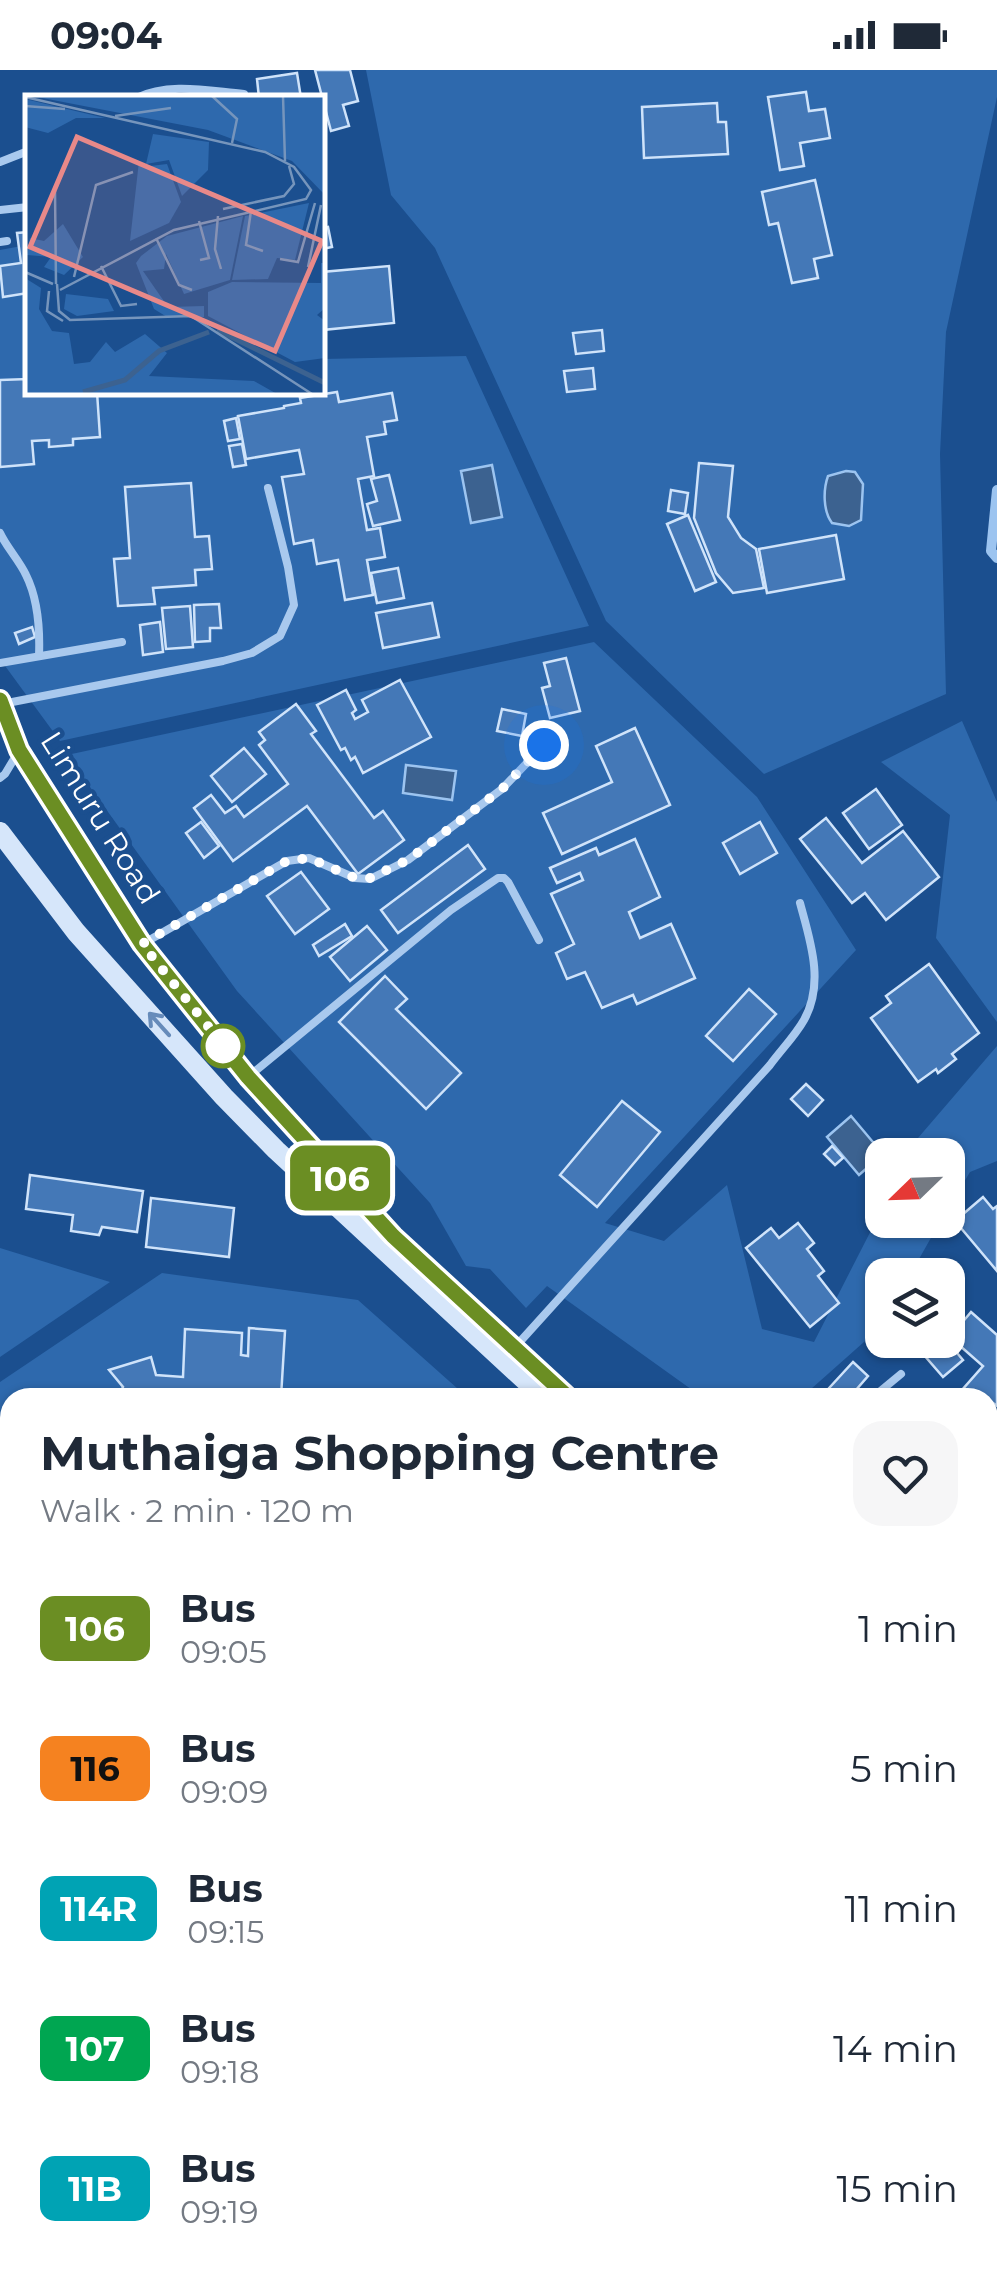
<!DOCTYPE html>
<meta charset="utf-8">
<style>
:root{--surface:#fff;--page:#f6f6f7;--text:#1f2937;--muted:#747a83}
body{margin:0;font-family:Montserrat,sans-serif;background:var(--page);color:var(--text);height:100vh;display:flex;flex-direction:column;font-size:38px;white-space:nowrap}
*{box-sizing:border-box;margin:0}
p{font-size:32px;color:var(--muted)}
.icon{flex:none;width:55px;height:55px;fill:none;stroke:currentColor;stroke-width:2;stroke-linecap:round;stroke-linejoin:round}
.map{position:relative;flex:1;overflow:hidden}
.drawer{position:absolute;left:0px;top:1318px;width:998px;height:892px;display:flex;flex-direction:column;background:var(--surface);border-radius:30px 30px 0 0;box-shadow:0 2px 8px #0004}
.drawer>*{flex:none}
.badge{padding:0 20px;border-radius:15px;font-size:35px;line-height:65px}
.needle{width:65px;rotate:247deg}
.controls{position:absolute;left:865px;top:1068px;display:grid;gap:20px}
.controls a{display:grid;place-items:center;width:100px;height:100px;border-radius:20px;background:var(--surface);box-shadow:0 2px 8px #0004;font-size:50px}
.you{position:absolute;width:50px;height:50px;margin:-25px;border:8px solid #fff;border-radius:50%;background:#1a73e8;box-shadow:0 0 0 15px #1a73e833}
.map>.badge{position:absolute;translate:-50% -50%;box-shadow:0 0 0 5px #fff}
.round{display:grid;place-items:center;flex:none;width:105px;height:105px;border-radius:30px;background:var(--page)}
.headline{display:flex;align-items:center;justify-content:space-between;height:170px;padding:0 40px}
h1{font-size:48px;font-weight:700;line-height:75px}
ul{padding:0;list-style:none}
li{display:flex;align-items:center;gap:30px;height:140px;padding:0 40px}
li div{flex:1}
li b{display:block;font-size:38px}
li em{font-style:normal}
li .badge{min-width:110px;font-weight:700;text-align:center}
.status{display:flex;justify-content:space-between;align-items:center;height:70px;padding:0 50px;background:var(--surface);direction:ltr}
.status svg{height:28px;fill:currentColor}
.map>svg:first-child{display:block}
.green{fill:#2e69ad}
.water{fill:#3c6290;stroke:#9cc4f0;stroke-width:2.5}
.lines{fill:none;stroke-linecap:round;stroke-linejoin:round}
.stream{stroke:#9cc4f0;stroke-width:10}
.building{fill:#4478b7;stroke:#cfe3fa;stroke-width:2.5}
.lane{stroke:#a9c9ee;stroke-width:8}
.street{stroke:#a9c9ee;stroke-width:10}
.secondary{stroke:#d6e6fa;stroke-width:20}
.oneway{stroke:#668bba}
.line-casing{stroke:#fff;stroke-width:22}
.line{stroke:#6b8e23;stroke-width:15}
.walk{stroke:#fff;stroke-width:10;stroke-dasharray:0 18}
.stop-dot{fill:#fff;stroke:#6b8e23;stroke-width:5}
.labels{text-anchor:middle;stroke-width:9;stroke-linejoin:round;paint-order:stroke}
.street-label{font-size:30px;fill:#fff;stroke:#1b4f8f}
.inset-river{fill:none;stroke:#3c6290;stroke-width:5}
.inset-road{fill:none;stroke:#7695bc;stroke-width:2.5}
.view{fill:#e88989;fill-opacity:0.15;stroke:#e88989;stroke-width:5}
.inset-edge{fill:none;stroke:#fff;stroke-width:5}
</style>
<div class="status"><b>09:04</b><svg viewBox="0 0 49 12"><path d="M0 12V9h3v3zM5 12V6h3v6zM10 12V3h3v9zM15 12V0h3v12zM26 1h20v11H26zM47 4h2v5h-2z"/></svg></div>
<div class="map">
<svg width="997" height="2208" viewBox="0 0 997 2208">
<rect width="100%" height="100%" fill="#1b4f8f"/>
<g class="green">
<polygon points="366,0 997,0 997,27 946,262 940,384 946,624 764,704 606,551 435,178 391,125"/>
<polygon points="27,175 28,322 322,322 323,289 466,286 589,556 60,671 0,589 0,180"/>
<polygon points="594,572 757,727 856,880 605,1153 664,1171 727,1115 762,1259 814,1272 882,1139 882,1150 941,1150 910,1205 882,1205 882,1256 802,1327 702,1327 547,1216 526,1238 490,1199 466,1196 430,1133 237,921 67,685"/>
<polygon points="962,651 997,732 997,952 936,868 950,745 881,692"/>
<polygon points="997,976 997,1091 970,1102 948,1139 948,1085 909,1085 918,1068"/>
<polygon points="0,1178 110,1212 0,1287"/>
<polygon points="162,1203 358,1230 467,1327 10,1328 10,1601 0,1584 0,1312"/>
<polygon points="988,1775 997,1782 997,2208 921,2208 919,2200 988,2200"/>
</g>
<g class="water">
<polygon points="492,395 502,447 471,453 461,401"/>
<path d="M846 401 855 402 863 414 861 450 849 456 832 453C823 441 823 420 828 406Z"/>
<polygon points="406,695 456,701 452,730 403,723"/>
<polygon points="851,1046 883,1084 859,1105 827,1067"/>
</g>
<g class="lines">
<polyline class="stream" points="997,420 991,481 997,488"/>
</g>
<g class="building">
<polygon points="315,0 350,0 358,31 343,35 349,56 331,61"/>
<polygon points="297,3 301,28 259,28 257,9"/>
<polygon points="806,22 809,41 825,39 830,68 800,73 804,96 780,100 768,27"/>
<polygon points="717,33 718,52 726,52 728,84 644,88 642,37"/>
<polygon points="815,110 832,185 814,189 818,208 792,213 778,153 769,155 762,122"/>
<polygon points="328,157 332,177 322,179 322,158"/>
<polygon points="28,162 28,223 3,227 0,196 21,193 17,163"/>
<polygon points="389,196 394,253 322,260 322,202"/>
<polygon points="602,260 604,281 576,284 573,263"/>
<polygon points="593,298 595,319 567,322 564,301"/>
<polygon points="28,309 28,322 97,322 100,367 73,369 73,375 49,377 49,370 32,371 34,394 0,397 0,310"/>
<polygon points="337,322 339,332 392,323 397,350 384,352 386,364 367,367 374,406 358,409 367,460 380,458 385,487 367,490 373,525 345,530 338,490 317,494 313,470 294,474 282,407 304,404 299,380 246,389 238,346 284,338 284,336 301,333 300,328"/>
<polygon points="236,348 240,369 228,371 224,351"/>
<polygon points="242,374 246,395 233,397 229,376"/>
<polygon points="699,393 733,396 728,447 741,468 756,479 764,518 733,523 716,503 694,448"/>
<polygon points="389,405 400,450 373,456 367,434 377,431 371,409"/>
<polygon points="191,413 195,467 209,466 212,499 195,500 196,515 153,518 155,534 118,536 114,489 130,488 125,417"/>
<polygon points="671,420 688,423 685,444 668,441"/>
<polygon points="688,445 716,512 695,521 667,454"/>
<polygon points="836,465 844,509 767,523 759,479"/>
<polygon points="398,498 404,528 377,533 371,503"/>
<polygon points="432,533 439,567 383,578 376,543"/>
<polygon points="219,534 221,558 210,558 210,571 195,572 194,535"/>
<polygon points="190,536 193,577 166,579 162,538"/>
<polygon points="160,552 163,582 143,585 140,555"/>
<polygon points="32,557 35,567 19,574 15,563"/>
<polygon points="566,588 580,641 550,648 542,618 550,616 544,593"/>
<polygon points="400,610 431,667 363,703 355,687 351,690 345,678 341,680 317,635 346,620 356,640 352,643 355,649 368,642 362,630"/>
<polygon points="296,634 316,661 311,664 374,748 383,741 404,770 358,804 307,736 233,791 194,738 211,725 225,743 236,736 244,747 288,714 259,675 265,670 259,662"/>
<polygon points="502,639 526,644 522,666 497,661"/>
<polygon points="635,658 670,735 562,784 543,743 612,712 596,676"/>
<polygon points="244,678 266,704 232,732 211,706"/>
<polygon points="876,719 902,755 869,779 843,743"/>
<polygon points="826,748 862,793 903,761 939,807 886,850 865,823 852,833 800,769"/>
<polygon points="201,752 219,776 204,788 186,763"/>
<polygon points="760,752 777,783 740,804 723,773"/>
<polygon points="635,769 660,827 629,842 640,868 671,854 695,908 637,934 633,925 602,938 585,902 567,909 556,883 574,874 551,824 583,810 580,803 557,813 550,798 596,778 599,785"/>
<polygon points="468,775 485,799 398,863 381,840"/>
<polygon points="301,802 329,839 295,864 267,826"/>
<polygon points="345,854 352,866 319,886 313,875"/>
<polygon points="367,856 387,880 350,911 330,887"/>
<polygon points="929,894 979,963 952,984 956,989 938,1003 936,999 918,1012 871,948 891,933 886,926"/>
<polygon points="385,906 407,929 396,939 461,1003 426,1039 339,952"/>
<polygon points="749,919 776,944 733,991 706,966"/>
<polygon points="806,1014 823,1030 808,1046 791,1029"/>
<polygon points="622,1031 660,1062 597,1137 560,1105"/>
<polygon points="832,1076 843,1088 835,1095 824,1084"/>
<polygon points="30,1105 143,1121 137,1162 102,1157 99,1165 71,1161 73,1145 26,1139"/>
<polygon points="983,1127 993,1139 997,1136 997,1201 955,1151"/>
<polygon points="151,1128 234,1138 229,1187 146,1177"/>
<polygon points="798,1153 814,1173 807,1179 824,1201 818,1206 839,1233 810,1257 746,1178 771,1158 779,1168"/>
<polygon points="948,1216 960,1232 954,1237 959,1244 948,1253"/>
<polygon points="971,1242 997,1265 997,1336 989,1330 988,1332 988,1328 970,1328 962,1320 983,1296 950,1267"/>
<polygon points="249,1258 285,1261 281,1327 284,1328 117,1328 123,1317 109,1300 151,1287 156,1305 183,1307 185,1259 242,1263 241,1285 248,1286"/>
<polygon points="911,1270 946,1270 963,1290 943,1307"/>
<polygon points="853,1292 868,1306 849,1328 820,1328"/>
<polygon points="997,1375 997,1430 988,1422 988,1387"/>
<polygon points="997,1446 997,1468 993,1472 988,1467 988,1457"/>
<polygon points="10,2188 10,2200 104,2200 107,2208 12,2208 5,2189"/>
</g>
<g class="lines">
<g class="lane">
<path d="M136 28C170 12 208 21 244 24"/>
<polyline points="0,92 28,81"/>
<polyline points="0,140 28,137"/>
<polyline points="0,172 7,171"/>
<path d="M0 463C7 478 19 490 26 505 38 529 40 560 39 586"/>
<polyline points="0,593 122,572"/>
<polyline points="2,634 223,591 252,583 280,566 294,535 288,497 268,418"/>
<polyline points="0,708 5,704 17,684"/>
<polyline points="146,872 287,791 309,788 355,808 370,809 408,790 502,719 544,675"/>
<polyline points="248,1007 451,840 498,808 504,808 508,812 539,870"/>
<path d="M517 1275 770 995C781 980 795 966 804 950 825 913 810 870 800 833"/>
<polyline points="872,1328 901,1304"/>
<polyline points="988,1523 997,1512"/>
<polyline points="988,1540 997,1548"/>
<polyline points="988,1983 997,1979"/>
<polyline points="483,2200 484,2200"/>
</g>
<polyline class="street" points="988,1806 997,1803"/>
<g class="secondary">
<polyline points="0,630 19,680 142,874 248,1007 393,1166 569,1328"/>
<polyline points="0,762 76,862 224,1027 276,1080 544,1328"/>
<polyline points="988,1676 997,1683"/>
<polyline points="988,1701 997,1709"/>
</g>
</g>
<defs><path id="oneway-shaft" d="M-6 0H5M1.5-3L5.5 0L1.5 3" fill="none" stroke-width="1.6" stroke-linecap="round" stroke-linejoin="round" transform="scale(2.5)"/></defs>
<use class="oneway" href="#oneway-shaft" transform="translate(159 954) rotate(-132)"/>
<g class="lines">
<defs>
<polyline id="line" points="0,630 19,680 142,874 248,1007 393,1166 569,1328"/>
</defs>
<use href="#line" class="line-casing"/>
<use href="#line" class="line"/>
<polyline class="walk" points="223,976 227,980 142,874 287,791 309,788 355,808 370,808 408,790 502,719 544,675"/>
</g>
<circle class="stop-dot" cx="223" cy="976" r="20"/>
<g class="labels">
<g class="street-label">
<text transform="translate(100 748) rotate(58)" y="10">Limuru Road</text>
</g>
</g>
<g transform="translate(25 25)">
<rect width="300" height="300" fill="#1b4f8f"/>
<path d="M7 1H300V100L267 66 183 35ZM0 4 80 23H51L23 38 0 32ZM128 39 184 47 183 75 157 101 144 65 121 69ZM114 66 117 72 142 69 156 107 144 128 105 146ZM284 108 270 165 252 163 243 184 207 185 220 121ZM218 121 205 185 159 199 141 159 139 174 118 176 143 212 179 211V222H142L129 214 111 168 116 161 142 141ZM38 129 58 162 39 180 19 172 26 162 2 160 5 143 19 146ZM296 168H300V213L292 220 300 226V263L270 267 183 221V197L207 187 296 188ZM0 183 16 193 14 214 27 236 44 238 49 269 65 267 81 247 90 257 120 239 142 258 124 281 229 286 252 299H0ZM41 199 83 204 89 216 52 221 39 214Z" fill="#2e69ad"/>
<path class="inset-river" d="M192 235 300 288M58 297 100 285 134 256 184 237"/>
<path class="inset-road" d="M187 1 212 24 207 48M258 1 260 66M0 2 240 57 269 72 286 95 281 104 149 135 35 195M0 11 40 14M90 21 146 13M30 96 31 189M198 114 259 101 269 89 264 71M226 116 221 150 238 156M193 121 190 154 196 174M174 126 184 163 175 165M131 143 154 190 167 195M255 164 273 167 290 108M76 171 96 211 112 209M283 172 296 110M0 177 28 189M49 182 71 90 108 77M32 189 34 216 45 225 166 221 287 299M24 196 22 216 38 226"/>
<path class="view" d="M52 42 297 146 250 256 5 152Z"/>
<rect width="300" height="300" class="inset-edge"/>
</g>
</svg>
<div class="controls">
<a><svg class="needle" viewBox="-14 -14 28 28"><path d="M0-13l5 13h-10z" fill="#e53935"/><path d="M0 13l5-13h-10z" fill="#747a83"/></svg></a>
<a><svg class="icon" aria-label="layers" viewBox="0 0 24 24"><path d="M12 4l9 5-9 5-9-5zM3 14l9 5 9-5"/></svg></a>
</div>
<div class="you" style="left:544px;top:675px"></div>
<b class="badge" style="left:340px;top:1108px;background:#6b8e23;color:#fff">106</b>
<section class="drawer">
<div class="headline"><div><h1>Muthaiga Shopping Centre</h1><p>Walk · 2 min · 120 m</p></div><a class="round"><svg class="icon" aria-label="heart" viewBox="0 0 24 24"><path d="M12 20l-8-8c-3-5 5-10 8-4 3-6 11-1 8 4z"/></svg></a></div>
<ul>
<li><span class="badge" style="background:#6b8e23;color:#fff">106</span><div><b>Bus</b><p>09:05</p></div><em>1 min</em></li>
<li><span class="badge" style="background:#f58220;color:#111">116</span><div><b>Bus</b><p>09:09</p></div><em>5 min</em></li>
<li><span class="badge" style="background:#00a3b4;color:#fff">114R</span><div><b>Bus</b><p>09:15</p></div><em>11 min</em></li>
<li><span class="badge" style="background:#00a651;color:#fff">107</span><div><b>Bus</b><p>09:18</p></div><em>14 min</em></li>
<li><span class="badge" style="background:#00a3b4;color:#fff">11B</span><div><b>Bus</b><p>09:19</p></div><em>15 min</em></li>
</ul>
</section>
</div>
